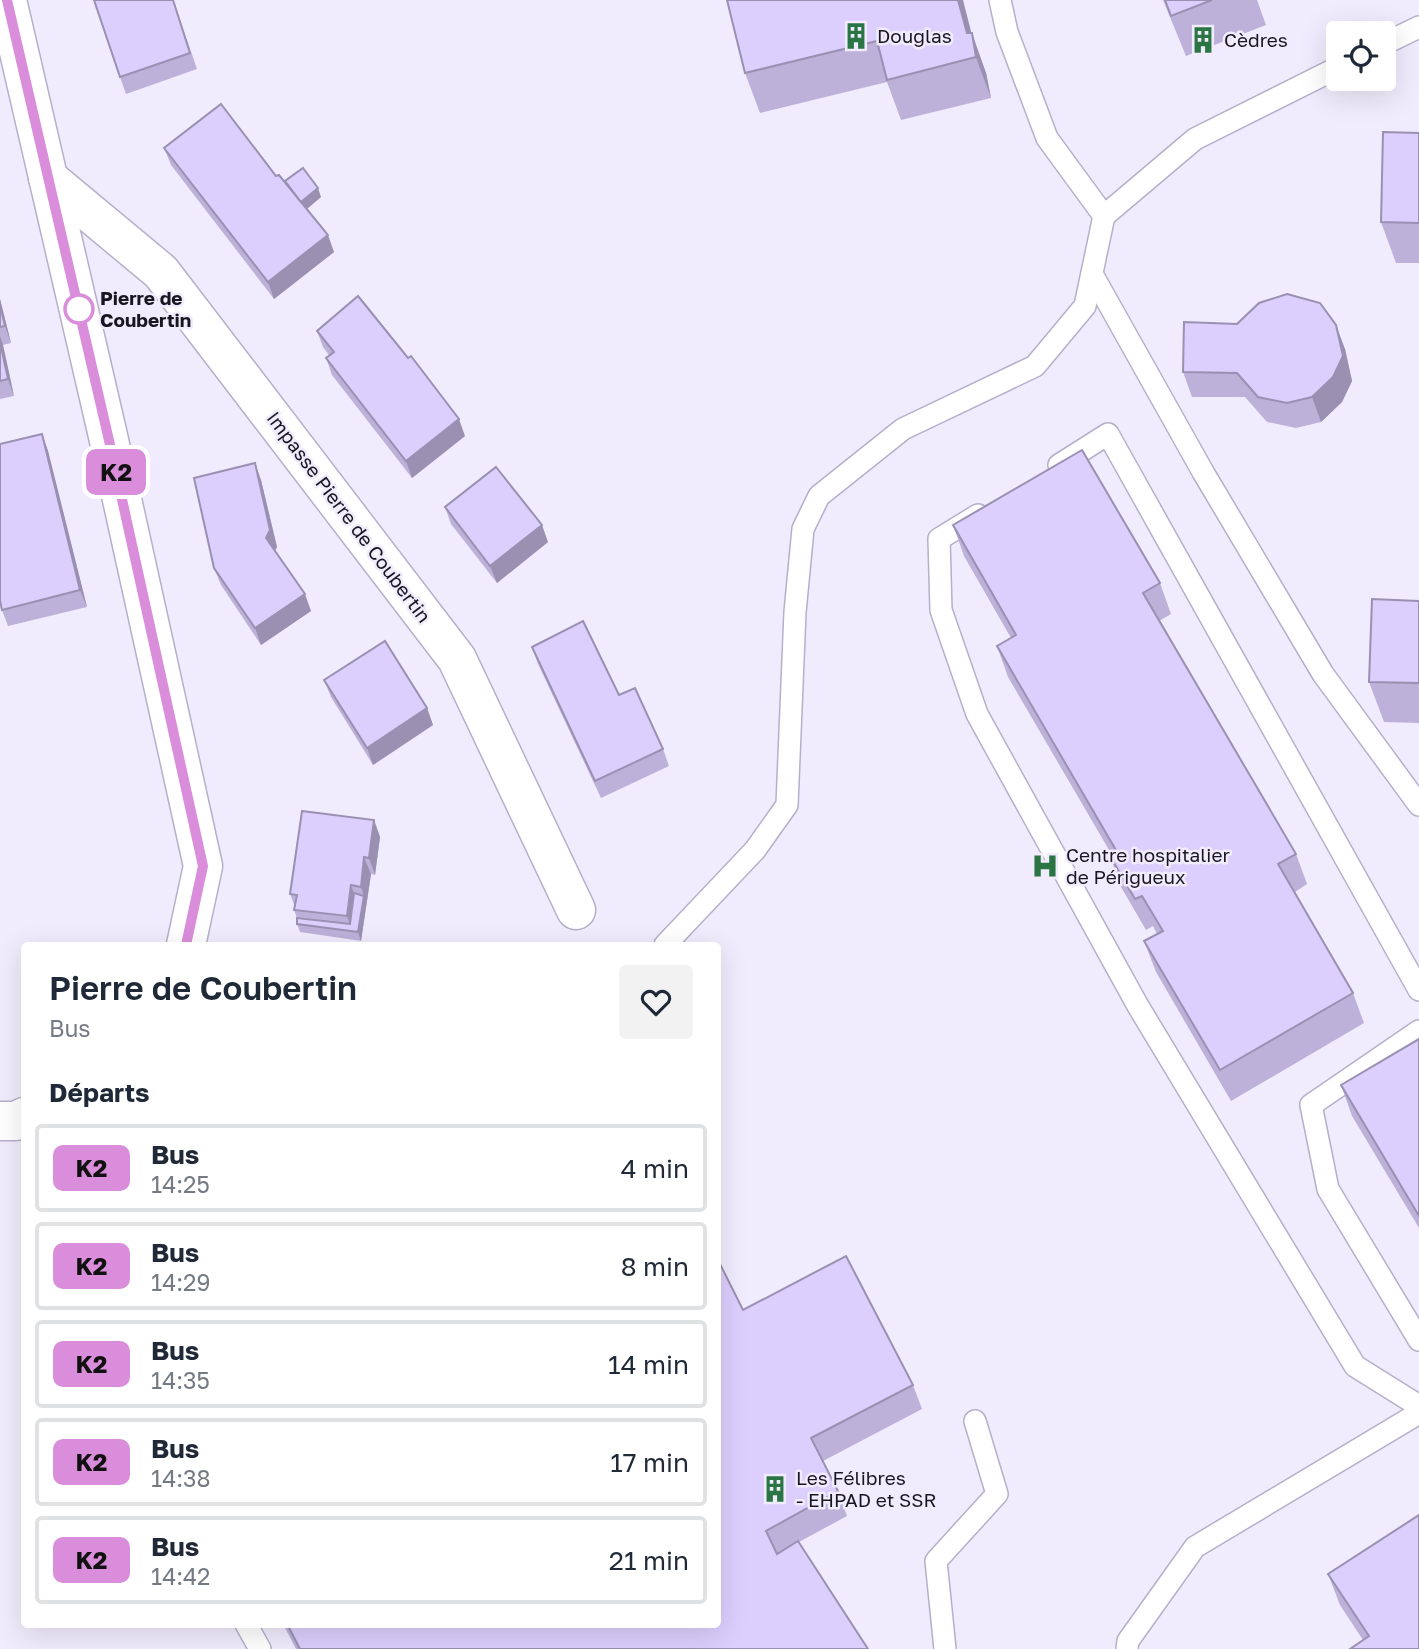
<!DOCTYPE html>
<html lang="fr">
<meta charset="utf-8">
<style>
:root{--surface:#fff;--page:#f2f2f3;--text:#1f2937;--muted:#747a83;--line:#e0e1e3}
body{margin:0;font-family:"Golos Text",sans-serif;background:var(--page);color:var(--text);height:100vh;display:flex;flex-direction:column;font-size:26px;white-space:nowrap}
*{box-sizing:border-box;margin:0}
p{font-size:23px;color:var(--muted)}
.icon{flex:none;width:38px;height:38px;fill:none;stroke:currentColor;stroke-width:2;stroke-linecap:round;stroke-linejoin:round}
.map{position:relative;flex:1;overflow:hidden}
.sheet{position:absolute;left:21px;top:942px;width:700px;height:686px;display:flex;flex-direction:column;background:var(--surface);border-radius:7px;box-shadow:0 7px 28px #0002}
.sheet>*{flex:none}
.badge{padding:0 14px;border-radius:10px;font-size:24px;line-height:46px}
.tools{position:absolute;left:1326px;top:21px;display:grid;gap:14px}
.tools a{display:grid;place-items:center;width:70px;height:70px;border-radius:7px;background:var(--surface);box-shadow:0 7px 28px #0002;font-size:35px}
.map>.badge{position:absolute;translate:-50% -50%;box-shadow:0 0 0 4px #fff}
h2{padding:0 28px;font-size:26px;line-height:63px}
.round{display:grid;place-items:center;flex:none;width:74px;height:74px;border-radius:7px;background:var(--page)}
.overview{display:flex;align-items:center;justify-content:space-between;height:119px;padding:0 28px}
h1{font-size:33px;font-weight:600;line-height:52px}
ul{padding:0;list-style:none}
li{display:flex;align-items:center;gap:21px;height:88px;margin:0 14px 10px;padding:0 14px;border:4px solid var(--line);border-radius:7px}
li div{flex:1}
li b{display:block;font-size:26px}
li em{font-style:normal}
li .badge{min-width:77px;font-weight:700;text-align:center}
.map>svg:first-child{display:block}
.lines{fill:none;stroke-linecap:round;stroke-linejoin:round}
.service-casing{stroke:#b6afca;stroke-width:24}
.minor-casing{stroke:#b6afca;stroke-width:41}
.service{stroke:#fff;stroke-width:21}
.minor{stroke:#fff;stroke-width:38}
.wall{fill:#bdb1da}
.shaded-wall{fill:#9a90b1}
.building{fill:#dccefd;stroke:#9a90b1;stroke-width:2}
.line-casing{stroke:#fff;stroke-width:16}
.line{stroke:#da8dda;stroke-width:10}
.stop-dot{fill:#fff;stroke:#da8dda;stroke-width:3.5}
.labels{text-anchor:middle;stroke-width:5;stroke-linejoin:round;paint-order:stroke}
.poi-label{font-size:19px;fill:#191620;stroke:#f1ecfd;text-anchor:start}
.stop-label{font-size:19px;font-weight:bold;fill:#191620;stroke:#f1ecfd;text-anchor:start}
.street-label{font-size:19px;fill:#191620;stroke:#f1ecfd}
</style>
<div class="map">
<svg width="1419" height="1649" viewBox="0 0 1419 1649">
<rect width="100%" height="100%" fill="#f1ecfd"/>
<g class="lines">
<defs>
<g id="service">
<polyline points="1000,0 1007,32 1047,138 1104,216"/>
<polyline points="1384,44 1419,27"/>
<polyline points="1092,274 1203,472 1323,674 1419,805"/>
<polyline points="1059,465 1108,434 1419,990"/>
<polyline points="978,515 939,539 941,610 977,714 1138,1006 1355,1366 1419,1406"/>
<polyline points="665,945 755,850 787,805 795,612 803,529 819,496 903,429 1035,366 1085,306 1104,216 1195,139 1339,67"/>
<polyline points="1419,1031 1311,1105 1328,1189 1419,1340"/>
<polyline points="246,1624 260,1649"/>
<polyline points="945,1649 936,1561 997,1494 975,1421"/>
<polyline points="1127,1649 1128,1641 1195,1547 1419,1413"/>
</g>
<g id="minor">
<polyline points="7,0 108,436 203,866 186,945"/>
<polyline points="48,178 161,272 457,659 576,910"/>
<polyline points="0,1121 16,1121 24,1117"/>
</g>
</defs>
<use href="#service" class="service-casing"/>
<use href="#minor" class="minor-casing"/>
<use href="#service" class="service"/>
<use href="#minor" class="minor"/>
</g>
<g class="wall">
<polygon points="173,0 197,69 126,94 120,77"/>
<polygon points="727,0 971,33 986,73 991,98 901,120 887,82 760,113 745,73"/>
<polygon points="1163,0 1257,0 1266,25 1186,56"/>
<polygon points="1419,133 1419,263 1396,263 1381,222"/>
<polygon points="164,148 276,176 285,181 321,197 307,209 334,252 274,299 171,165"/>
<polygon points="0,299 11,343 3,345 14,396 0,399"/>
<polygon points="1237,324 1345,349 1352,381 1342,402 1321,422 1296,428 1267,422 1245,397 1192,397 1183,372"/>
<polygon points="317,331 465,436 412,478 332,375 326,358 329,355 323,347"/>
<polygon points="42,434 48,451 87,607 8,626 2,610"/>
<polygon points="261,480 277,547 275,551 311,611 261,645 221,585 214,568"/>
<polygon points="445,507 548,542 497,583 451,524"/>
<polygon points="953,525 1160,583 1171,614 1159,621 1296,854 1307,884 1295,892 1353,993 1364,1023 1231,1101 1156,972 1144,941 1157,934 1153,926 1146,930 1121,887 1110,856 1112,855 1008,677 997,646 1011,638 964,556"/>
<polygon points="1419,601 1419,723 1384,722 1369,682"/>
<polygon points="532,647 619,695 663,749 669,766 601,798 538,664"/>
<polygon points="324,680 427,708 433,725 373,765 331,697"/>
<polygon points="374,820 380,837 375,875 371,874 361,941 300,932 297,924 297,918 294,910 295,907 290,894"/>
<polygon points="1419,1039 1419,1228 1352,1116 1341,1085"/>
<polygon points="743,1310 913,1385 922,1409 823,1461 838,1491 847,1516 799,1542 868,1649 296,1649 283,1624 718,1624"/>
<polygon points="1328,1574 1419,1649 1363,1640 1340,1605"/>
</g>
<g class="shaded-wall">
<polygon points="958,0 963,0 974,43 972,33 986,73 991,98 967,33"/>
<polygon points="318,188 321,197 302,213 299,204"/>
<polygon points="328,235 334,252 274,299 268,282"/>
<polygon points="0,299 11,343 5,326 0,306"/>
<polygon points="1336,325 1345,349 1352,381 1342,402 1321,422 1312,397"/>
<polygon points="0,336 3,345 14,396 8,379 0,342"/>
<polygon points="459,419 465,436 412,478 406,461"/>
<polygon points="42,434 48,451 87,607 80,590"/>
<polygon points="255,463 261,480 277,547 272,555 266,538"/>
<polygon points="542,525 548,542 497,583 490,566"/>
<polygon points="305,594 311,611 261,645 255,628"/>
<polygon points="427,708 433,725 373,765 367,748"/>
<polygon points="374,820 380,837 375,875 369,858"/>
<polygon points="364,857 371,874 361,941 358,932 364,896 361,887"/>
<polygon points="351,885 357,902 353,933 347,916"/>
</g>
<g class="building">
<polygon points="94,0 173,0 190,53 120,77"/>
<polygon points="727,0 958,0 967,33 972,33 976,57 887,80 877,41 745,73"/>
<polygon points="1165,0 1212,0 1171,16"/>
<polygon points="221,104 276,176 279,175 328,235 268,282 164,148"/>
<polygon points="1383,132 1419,133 1419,223 1381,222"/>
<polygon points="303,168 318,188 301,202 285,181"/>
<polygon points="1287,294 1320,303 1336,325 1343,356 1333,377 1312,397 1287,403 1258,397 1237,373 1183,372 1184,322 1237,324 1259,303"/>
<polygon points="358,296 408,358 411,356 459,419 406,461 326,358 334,352 317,331"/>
<polygon points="0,306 5,326 0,327"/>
<polygon points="0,342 8,379 0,381"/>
<polygon points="42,434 80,590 2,610 0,601 0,444"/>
<polygon points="1082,450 1160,583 1143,593 1296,854 1278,864 1353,993 1220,1070 1144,941 1163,931 1142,896 1135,899 1110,856 1117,852 997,646 1016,635 953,525"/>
<polygon points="255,463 270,530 266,538 305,594 255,628 214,568 194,478"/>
<polygon points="496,467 542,525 490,566 445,507"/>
<polygon points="1372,599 1419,601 1419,683 1369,682"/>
<polygon points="583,621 619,695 635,688 663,749 595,781 532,647"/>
<polygon points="385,641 427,708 367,748 324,680"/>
<polygon points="302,811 374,820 369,858 364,857 361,887 351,885 347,916 294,910 297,895 290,894"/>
<polygon points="354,893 364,896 358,932 297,924 297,918 350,924"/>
<polygon points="1419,1039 1419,1216 1341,1085"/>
<polygon points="846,1256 913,1385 811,1438 838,1491 766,1531 777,1554 798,1541 868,1649 300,1649 287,1624 718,1624 718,1260 743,1310"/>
<polygon points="1419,1515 1419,1649 1350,1649 1369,1636 1328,1574"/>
</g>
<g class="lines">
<defs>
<polyline id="line" points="7,0 108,436 203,866 186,945"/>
</defs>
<use href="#line" class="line-casing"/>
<use href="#line" class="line"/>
</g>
<defs>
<symbol id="building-bare" viewBox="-9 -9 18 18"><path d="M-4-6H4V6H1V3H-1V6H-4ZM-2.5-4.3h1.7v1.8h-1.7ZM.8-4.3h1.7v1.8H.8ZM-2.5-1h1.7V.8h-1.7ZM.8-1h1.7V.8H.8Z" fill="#2a7543" stroke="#f1ecfd" stroke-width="2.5" paint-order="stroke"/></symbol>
<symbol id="hospital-bare" viewBox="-9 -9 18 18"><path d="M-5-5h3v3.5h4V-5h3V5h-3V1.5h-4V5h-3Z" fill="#2a7543" stroke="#f1ecfd" stroke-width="2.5" paint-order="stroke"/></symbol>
</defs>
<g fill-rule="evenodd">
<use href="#building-bare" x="837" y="17" width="38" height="38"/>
<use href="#building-bare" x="1184" y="21" width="38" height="38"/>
<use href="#hospital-bare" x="1026" y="847" width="38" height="38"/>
<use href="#building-bare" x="756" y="1470" width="38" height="38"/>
</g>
<circle class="stop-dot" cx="79" cy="309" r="14"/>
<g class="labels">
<g class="poi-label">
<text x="877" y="43">Douglas</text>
<text x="1224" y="47">Cèdres</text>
<text x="1066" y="862">Centre hospitalier<tspan x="1066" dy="22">de Périgueux</tspan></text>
<text x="796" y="1485">Les Félibres<tspan x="796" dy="22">- EHPAD et SSR</tspan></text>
</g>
<g class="stop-label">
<text x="100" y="305">Pierre de<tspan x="100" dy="22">Coubertin</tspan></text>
</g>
<g class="street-label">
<text transform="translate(349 517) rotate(53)" y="7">Impasse Pierre de Coubertin</text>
</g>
</g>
</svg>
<div class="tools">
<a><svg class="icon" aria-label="locate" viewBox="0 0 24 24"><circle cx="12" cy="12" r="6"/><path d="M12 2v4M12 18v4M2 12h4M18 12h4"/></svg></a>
</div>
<b class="badge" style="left:116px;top:472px;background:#da8dda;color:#111">K2</b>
<section class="sheet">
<div class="overview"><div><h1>Pierre de Coubertin</h1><p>Bus</p></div><a class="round"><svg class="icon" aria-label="heart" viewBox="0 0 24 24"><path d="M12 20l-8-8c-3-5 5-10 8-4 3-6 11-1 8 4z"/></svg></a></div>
<h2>Départs</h2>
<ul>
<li><span class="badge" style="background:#da8dda;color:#111">K2</span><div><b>Bus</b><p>14:25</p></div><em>4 min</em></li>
<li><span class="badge" style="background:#da8dda;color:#111">K2</span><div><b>Bus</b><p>14:29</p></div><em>8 min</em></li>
<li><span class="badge" style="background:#da8dda;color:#111">K2</span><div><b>Bus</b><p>14:35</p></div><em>14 min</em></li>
<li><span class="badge" style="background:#da8dda;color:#111">K2</span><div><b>Bus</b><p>14:38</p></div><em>17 min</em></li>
<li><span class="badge" style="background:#da8dda;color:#111">K2</span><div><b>Bus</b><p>14:42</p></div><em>21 min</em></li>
</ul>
</section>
</div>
